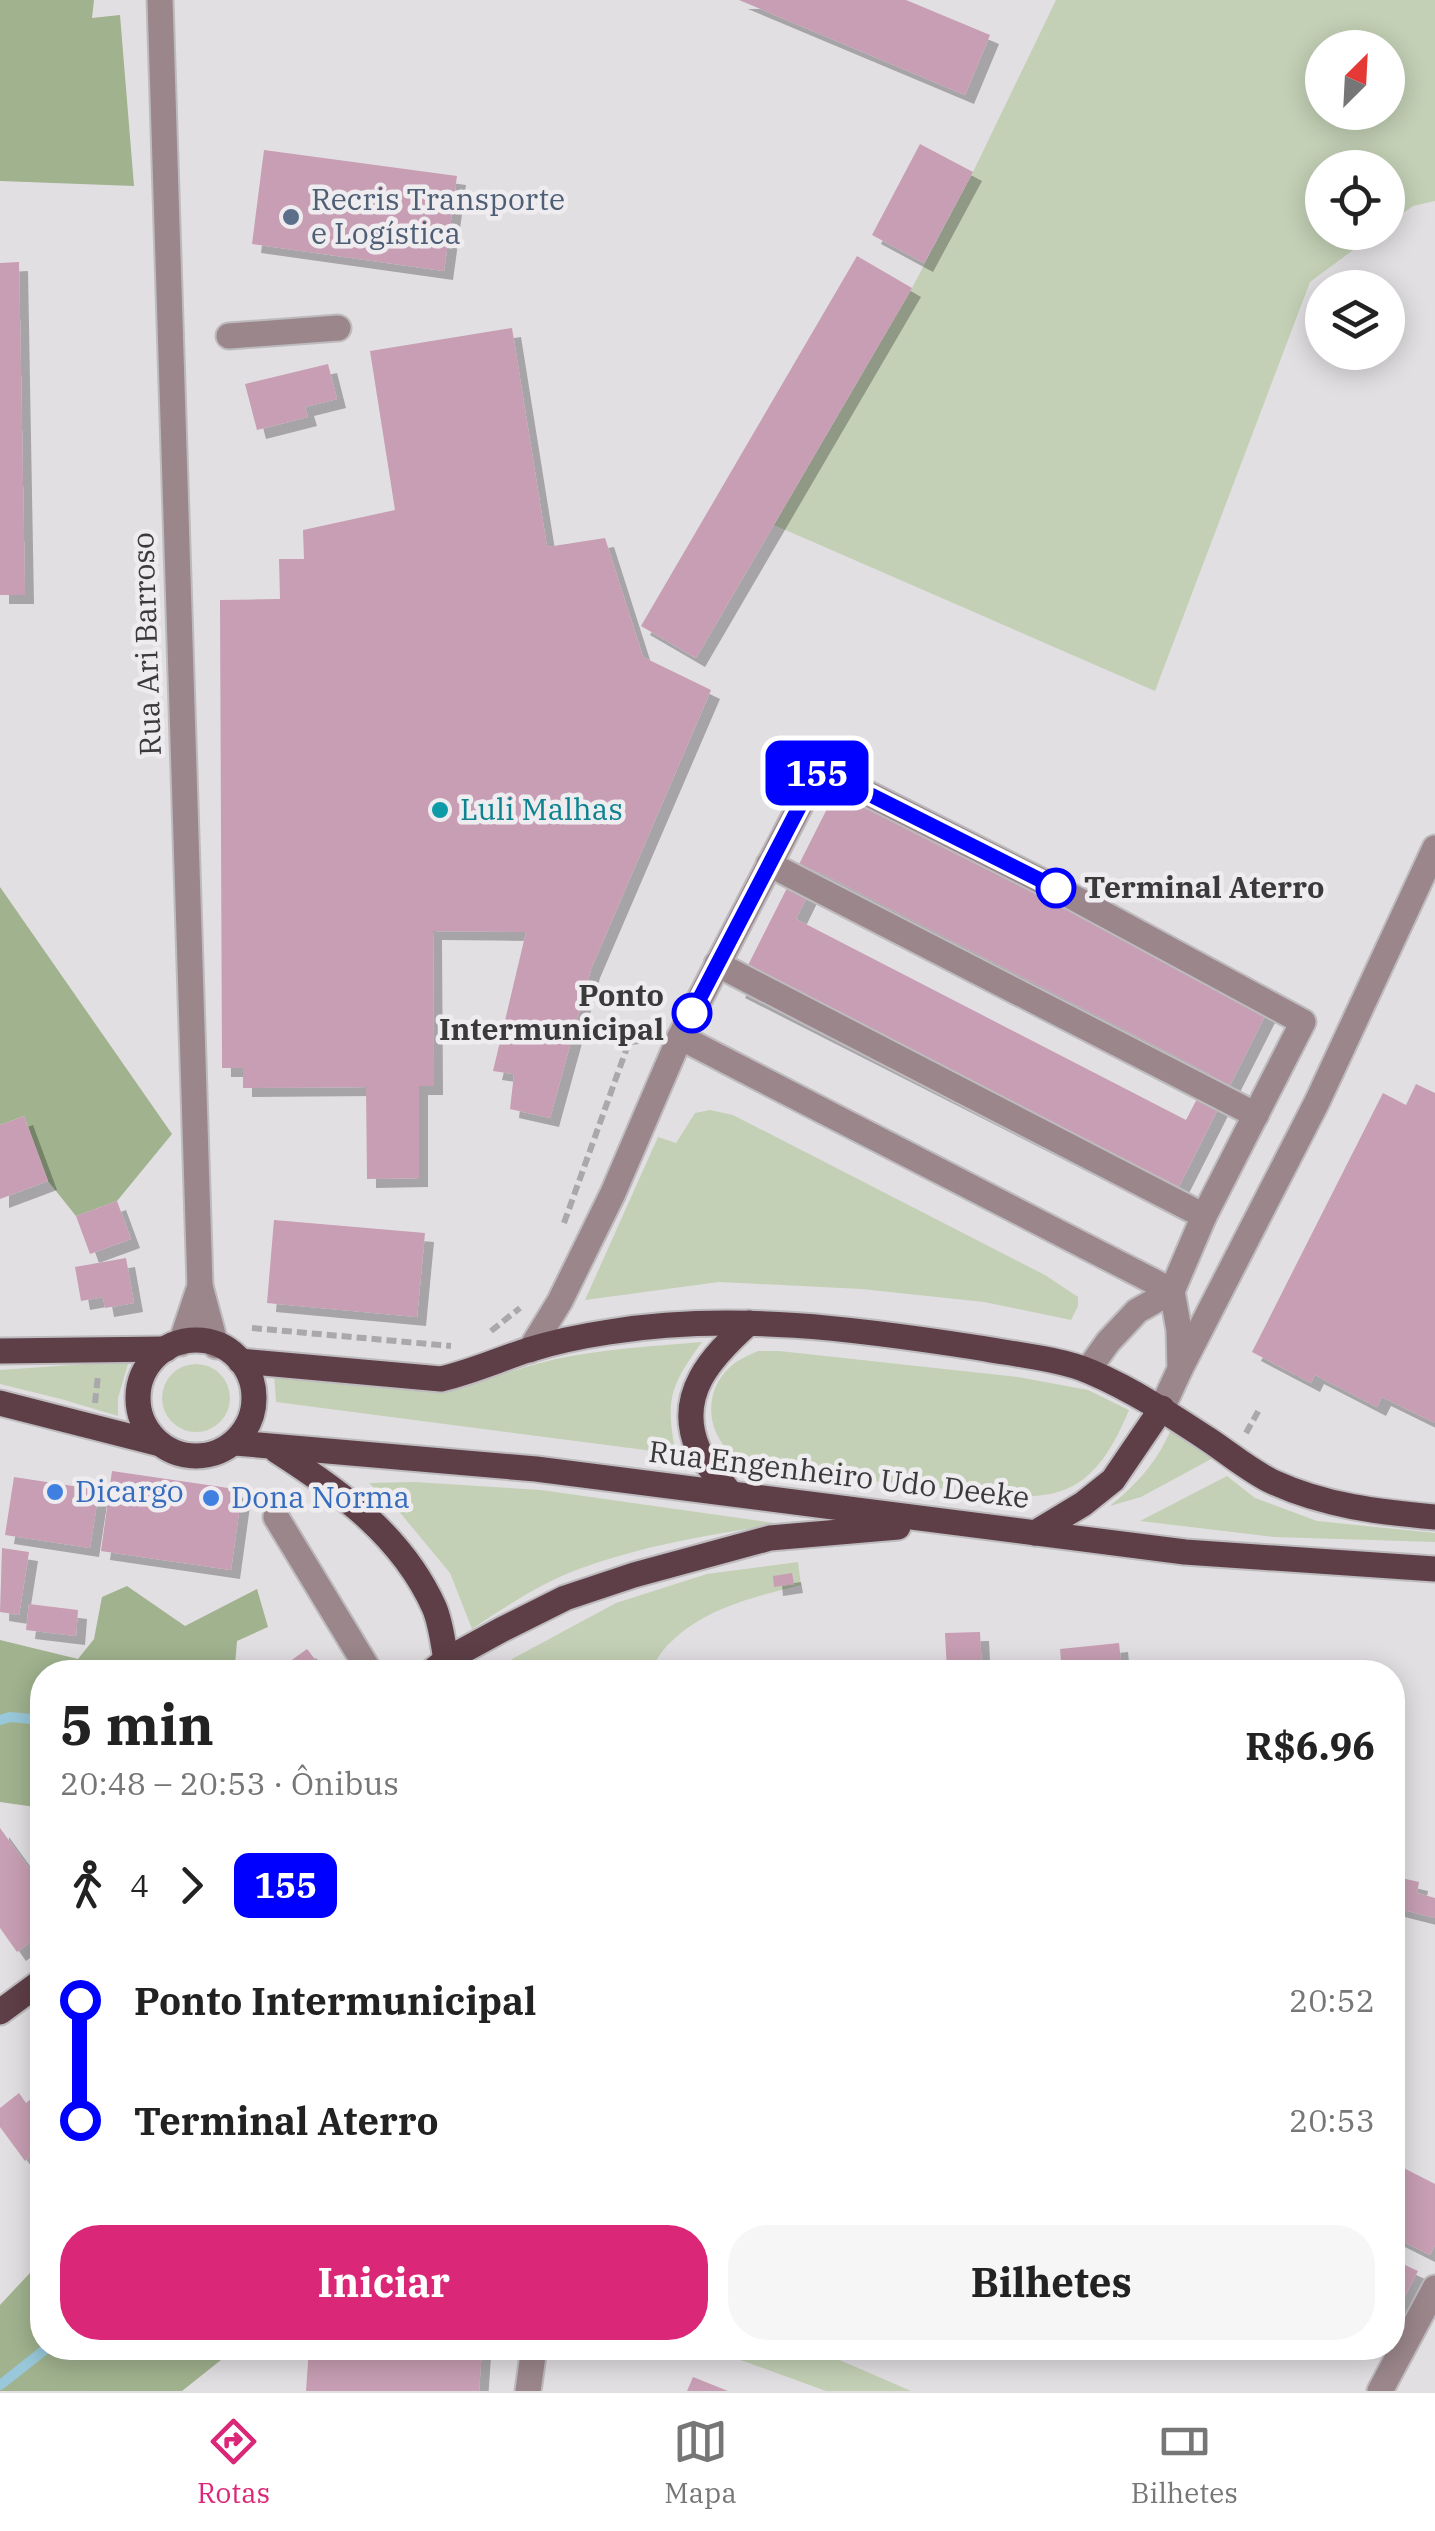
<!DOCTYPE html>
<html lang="pt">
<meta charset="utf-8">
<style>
:root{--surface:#fff;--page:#f6f6f6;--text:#222;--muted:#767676;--line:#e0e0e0;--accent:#db2777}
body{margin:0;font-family:"IBM Plex Serif",serif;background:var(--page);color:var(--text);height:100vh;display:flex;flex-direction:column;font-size:38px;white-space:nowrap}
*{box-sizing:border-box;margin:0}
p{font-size:32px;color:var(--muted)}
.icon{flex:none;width:55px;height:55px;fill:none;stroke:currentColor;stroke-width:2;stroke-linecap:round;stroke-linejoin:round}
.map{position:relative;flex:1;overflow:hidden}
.panel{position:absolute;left:30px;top:1660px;width:1375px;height:700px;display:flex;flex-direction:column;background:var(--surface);border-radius:40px;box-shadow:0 5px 25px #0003}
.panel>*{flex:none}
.badge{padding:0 20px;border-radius:15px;font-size:35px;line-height:65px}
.needle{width:65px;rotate:24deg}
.controls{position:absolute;left:1305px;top:30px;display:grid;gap:20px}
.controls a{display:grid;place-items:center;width:100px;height:100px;border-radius:50%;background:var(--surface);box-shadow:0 5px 25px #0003;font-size:50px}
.map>.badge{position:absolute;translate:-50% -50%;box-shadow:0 0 0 5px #fff}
.legs{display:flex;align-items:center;gap:15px;height:110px;padding:0 30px;font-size:32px}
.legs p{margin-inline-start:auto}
.summary{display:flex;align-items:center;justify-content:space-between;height:170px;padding:0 30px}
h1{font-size:55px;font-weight:800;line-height:75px}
.button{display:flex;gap:20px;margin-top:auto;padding:20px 30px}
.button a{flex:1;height:115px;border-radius:40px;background:var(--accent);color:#fff;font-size:40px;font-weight:800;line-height:115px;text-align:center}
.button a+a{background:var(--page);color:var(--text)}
ul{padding:0 30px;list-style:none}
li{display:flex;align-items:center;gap:35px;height:120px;font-size:38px}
li i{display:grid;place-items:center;width:15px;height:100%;margin:0 12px;background:currentColor}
li i::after{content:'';width:25px;height:25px;margin:-12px;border:8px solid;border-radius:50%;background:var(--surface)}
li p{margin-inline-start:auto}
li:first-child i{background:linear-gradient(#0000 50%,currentColor 0)}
li:last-child i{background:linear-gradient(currentColor 50%,#0000 0)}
.tabs{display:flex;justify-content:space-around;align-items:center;height:140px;border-top:2px solid var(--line);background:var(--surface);font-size:28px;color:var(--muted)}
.tabs a{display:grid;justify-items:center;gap:5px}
.tabs .selected{color:var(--accent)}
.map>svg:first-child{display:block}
.green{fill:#c3d0b5;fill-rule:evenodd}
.forest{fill:#a0b28e}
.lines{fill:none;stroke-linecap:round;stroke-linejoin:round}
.stream{stroke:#98c8d9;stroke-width:10}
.building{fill:#c79eb3;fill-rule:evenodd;filter:url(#shadow)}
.minor-casing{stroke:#bdbbbe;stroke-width:29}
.major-casing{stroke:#bdbbbe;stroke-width:29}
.path{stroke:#aaa8ab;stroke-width:6;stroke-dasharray:10 5;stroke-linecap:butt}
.minor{stroke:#9a868b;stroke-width:25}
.major{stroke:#5e3e47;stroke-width:25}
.line-1-casing{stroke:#fff;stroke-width:22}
.line-1{stroke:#00f;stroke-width:15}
.service-dot{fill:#5c6f8a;stroke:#efecf0;stroke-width:4}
.culture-dot{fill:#0f9aa8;stroke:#efecf0;stroke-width:4}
.stop-1-dot{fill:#fff;stroke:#00f;stroke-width:5}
.shop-dot{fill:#3f7fe0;stroke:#efecf0;stroke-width:4}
.labels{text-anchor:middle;stroke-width:9;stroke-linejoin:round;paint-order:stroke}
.service-label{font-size:30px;fill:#4e5e75;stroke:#efecf0;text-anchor:start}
.street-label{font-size:30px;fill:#3b3a3b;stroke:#efecf0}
.culture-label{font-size:30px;fill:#0d838f;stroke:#efecf0;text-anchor:start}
.stop-label{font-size:30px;font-weight:bold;fill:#3b3a3b;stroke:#efecf0;text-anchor:start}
.shop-label{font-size:30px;fill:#366cbe;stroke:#efecf0;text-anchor:start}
</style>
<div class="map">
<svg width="1435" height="2391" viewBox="0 0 1435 2391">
<defs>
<filter id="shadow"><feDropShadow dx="9" dy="9" stdDeviation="0" flood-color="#0004"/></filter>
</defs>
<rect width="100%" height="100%" fill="#e2dfe3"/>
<g class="green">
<path d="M1056 0H1435V201L1413 206 1388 224V168H1322V232L1376 233 1310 282 1155 691 774 525 912 288 973 172ZM1322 48H1388V112H1322Z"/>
<polygon points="710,1110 733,1115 1045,1275 1078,1297 1078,1306 1071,1320 984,1302 861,1289 719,1282 585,1300 658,1137 676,1143 695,1113"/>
<path d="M702 1342C670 1386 665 1400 676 1454L276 1402 274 1374 437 1393C478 1384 516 1368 556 1359 604 1349 653 1346 702 1342Z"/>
<path d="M758 1351H779L1018 1377 1088 1390 1129 1410C1115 1443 1097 1479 1061 1491 1032 1501 998 1494 968 1491 898 1485 829 1475 759 1466 752 1463 744 1461 737 1457 706 1437 702 1392 730 1367 737 1360 749 1355 758 1351Z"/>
<polygon points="129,1361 118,1398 118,1416 61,1399 0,1384 0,1370"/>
<circle cx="196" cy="1398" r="34"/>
<path d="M1171 1429 1213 1458 1141 1497 1110 1506C1137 1484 1158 1461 1171 1429Z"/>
<polygon points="1227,1476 1255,1498 1317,1521 1435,1533 1435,1542 1274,1537 1140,1521"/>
<path d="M415 1482 541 1490 781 1524C713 1534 644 1545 579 1569 541 1583 505 1607 472 1629L450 1573 402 1515 369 1483Z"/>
<path d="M798 1562 801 1585C755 1597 707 1607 672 1641 662 1649 656 1662 648 1672H514L512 1659 616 1603 707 1574Z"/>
<polygon points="707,2348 812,2348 911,2391 826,2391"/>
</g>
<g class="forest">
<polygon points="0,0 94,0 92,18 120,15 134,186 0,181"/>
<polygon points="0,887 172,1134 117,1201 76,1216 48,1181 24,1116 0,1125"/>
<polygon points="127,1586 185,1626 257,1589 268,1627 237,1641 235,1665 240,1672 42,1672 42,1808 0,1802 0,1640 78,1659 94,1639 102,1597"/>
<polygon points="42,2260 42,2348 236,2348 182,2391 0,2391 0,2305"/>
</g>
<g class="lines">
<g class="stream">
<polyline points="0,1720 10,1717 42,1720"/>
<polyline points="0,2385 47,2348"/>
</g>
</g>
<g class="building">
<polygon points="739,0 906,0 990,35 965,95"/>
<polygon points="920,144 973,172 924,263 872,235"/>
<polygon points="264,150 457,176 444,271 252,244"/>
<polygon points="857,256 912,288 696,658 641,626"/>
<polygon points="19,262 25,595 0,595 0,263"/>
<polygon points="512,328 547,547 605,538 643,657 711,690 591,969 550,1118 510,1109 514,1074 493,1071 526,932 433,931 434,1086 419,1086 419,1178 367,1179 366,1087 243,1088 243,1068 222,1068 220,600 280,599 279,559 304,559 303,530 395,510 370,351"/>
<polygon points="328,364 337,399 305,407 308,417 257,430 245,384"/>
<path d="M836 791 1268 1010 1168 1208 736 989ZM819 872 1210 1074 1186 1120 796 919Z"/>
<polygon points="1416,1084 1435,1093 1435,1423 1382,1397 1377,1407 1315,1375 1311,1383 1252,1352 1383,1093 1406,1105"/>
<polygon points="24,1116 48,1181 0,1199 0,1125"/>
<polygon points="117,1201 131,1239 90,1254 76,1216"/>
<polygon points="274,1220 425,1233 417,1317 267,1303"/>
<polygon points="126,1258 134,1303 105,1308 103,1297 81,1301 75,1267"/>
<polygon points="112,1471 242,1490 231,1570 101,1551"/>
<polygon points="14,1477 99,1490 90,1548 5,1535"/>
<polygon points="2,1548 29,1552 19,1615 0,1612"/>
<polygon points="792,1573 794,1584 774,1587 773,1576"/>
<polygon points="29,1604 78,1610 76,1636 26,1630"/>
<polygon points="980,1632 982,1672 947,1672 945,1633"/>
<polygon points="1119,1643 1122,1672 1062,1672 1060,1649"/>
<polygon points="307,1649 325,1672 275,1672"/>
<polygon points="1229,1667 1256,1670 1256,1672 1229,1672"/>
<polygon points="0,1828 42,1886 42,1933 17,1952 0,1928"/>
<polygon points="1397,1877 1419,1882 1417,1893 1435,1898 1435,1918 1392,1907"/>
<polygon points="42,2090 42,2148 25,2161 0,2127 0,2108 19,2093 26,2103"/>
<polygon points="1392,2162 1435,2184 1435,2245 1430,2255 1392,2236"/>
<polygon points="1392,2259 1418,2271 1392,2323"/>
<polygon points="309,2348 482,2348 479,2391 306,2391"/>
<polygon points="693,2377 728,2391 687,2391"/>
</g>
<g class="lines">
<defs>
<g id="minor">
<polyline points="160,0 200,1286 216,1346"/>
<polyline points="229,336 338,328"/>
<polyline points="769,864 1256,1115"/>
<polyline points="717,964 1204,1216"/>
<polyline points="680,1037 1172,1291"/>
<polyline points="181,1343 200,1286"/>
<polyline points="530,1350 560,1301 613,1193 680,1037 819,769 1065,893 1303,1022 1204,1216 1172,1291 1179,1330 1180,1369 1162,1408"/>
<polyline points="1180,1369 1317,1102 1435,848"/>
<polyline points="1088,1370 1108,1342 1137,1311 1172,1291"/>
<polyline points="276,1517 370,1672"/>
<polyline points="528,2391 534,2348"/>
<polyline points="1380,2391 1435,2288"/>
</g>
<g id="major">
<circle cx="196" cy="1398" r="58"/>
<polyline points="0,1351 166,1349"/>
<path d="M240 1361 441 1379C471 1372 498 1360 528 1350 554 1342 582 1336 609 1332 732 1312 858 1329 980 1348 1012 1354 1062 1359 1091 1372 1133 1390 1171 1415 1209 1440 1230 1454 1250 1471 1273 1482 1325 1506 1379 1512 1435 1517"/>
<polyline points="0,1403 160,1444"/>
<polyline points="235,1443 536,1469 1185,1552 1435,1569"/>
<path d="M277 1451C341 1492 402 1536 434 1607 441 1623 443 1643 446 1660"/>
<path d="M730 1493C720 1479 705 1465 698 1449 675 1395 711 1357 749 1323"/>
<polyline points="1035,1533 1083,1504 1113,1480 1162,1408"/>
<polyline points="431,1672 446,1660 501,1630 565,1598 634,1575 770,1538 898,1527"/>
<polyline points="0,2012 42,1981"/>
</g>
</defs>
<use href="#minor" class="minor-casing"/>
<use href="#major" class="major-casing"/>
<g class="path">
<polyline points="564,1223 629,1042 649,1040"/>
<polyline points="252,1328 451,1346"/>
<polyline points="491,1331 520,1308"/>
<polyline points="95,1403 98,1375"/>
<polyline points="1246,1433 1260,1408"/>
</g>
<use href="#minor" class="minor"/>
<use href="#major" class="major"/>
</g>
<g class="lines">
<defs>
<polyline id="line-1" points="692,1013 819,769 1056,888"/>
</defs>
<use href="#line-1" class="line-1-casing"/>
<use href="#line-1" class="line-1"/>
</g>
<circle class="service-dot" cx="291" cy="217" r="10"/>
<circle class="culture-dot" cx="440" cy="810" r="10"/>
<g class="stop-1-dot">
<circle cx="1056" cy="888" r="18"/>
<circle cx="692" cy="1013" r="18"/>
</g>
<g class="shop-dot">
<circle cx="55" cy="1492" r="10"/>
<circle cx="211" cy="1498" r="10"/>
</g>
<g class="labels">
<g class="service-label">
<text x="311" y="210">Recris Transporte<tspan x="311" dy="34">e Logística</tspan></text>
</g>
<g class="street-label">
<text transform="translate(147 644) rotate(-92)" y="10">Rua Ari Barroso</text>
<text transform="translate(839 1475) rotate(7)" y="10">Rua Engenheiro Udo Deeke</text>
</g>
<g class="culture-label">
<text x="460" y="820">Luli Malhas</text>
</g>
<g class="stop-label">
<text x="1084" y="898">Terminal Aterro</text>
<text x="664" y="1006" text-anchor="end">Ponto<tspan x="664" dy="34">Intermunicipal</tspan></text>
</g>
<g class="shop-label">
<text x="75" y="1502">Dicargo</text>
<text x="231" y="1508">Dona Norma</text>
</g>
</g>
</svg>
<div class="controls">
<a><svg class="needle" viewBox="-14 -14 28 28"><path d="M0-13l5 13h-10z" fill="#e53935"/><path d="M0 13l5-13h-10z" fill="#767676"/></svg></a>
<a><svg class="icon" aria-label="locate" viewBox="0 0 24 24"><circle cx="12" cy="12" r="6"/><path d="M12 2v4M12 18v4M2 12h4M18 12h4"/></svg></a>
<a><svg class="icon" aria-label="layers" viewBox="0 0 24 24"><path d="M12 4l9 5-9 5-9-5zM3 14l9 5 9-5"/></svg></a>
</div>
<b class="badge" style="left:817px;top:773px;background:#00f;color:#fff">155</b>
<section class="panel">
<div class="summary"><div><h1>5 min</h1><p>20:48 – 20:53 · Ônibus</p></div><b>R$6.96</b></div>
<div class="legs"><svg class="icon" aria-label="walk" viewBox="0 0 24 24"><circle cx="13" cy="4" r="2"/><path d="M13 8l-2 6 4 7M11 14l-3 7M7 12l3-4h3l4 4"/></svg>4<svg class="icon" aria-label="forward" viewBox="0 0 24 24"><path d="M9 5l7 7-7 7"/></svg><b class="badge" style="background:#00f;color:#fff">155</b></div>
<ul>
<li><i style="color:#00f"></i><b>Ponto Intermunicipal</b><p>20:52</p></li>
<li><i style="color:#00f"></i><b>Terminal Aterro</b><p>20:53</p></li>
</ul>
<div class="button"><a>Iniciar</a><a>Bilhetes</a></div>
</section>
</div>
<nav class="tabs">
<a class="selected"><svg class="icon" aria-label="directions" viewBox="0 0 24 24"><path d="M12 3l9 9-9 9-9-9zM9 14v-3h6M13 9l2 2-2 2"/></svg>Rotas</a>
<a><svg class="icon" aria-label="map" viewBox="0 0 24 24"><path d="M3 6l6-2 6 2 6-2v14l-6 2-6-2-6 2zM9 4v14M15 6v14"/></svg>Mapa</a>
<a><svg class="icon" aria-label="tickets" viewBox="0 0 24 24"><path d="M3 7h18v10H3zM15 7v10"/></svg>Bilhetes</a>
</nav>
